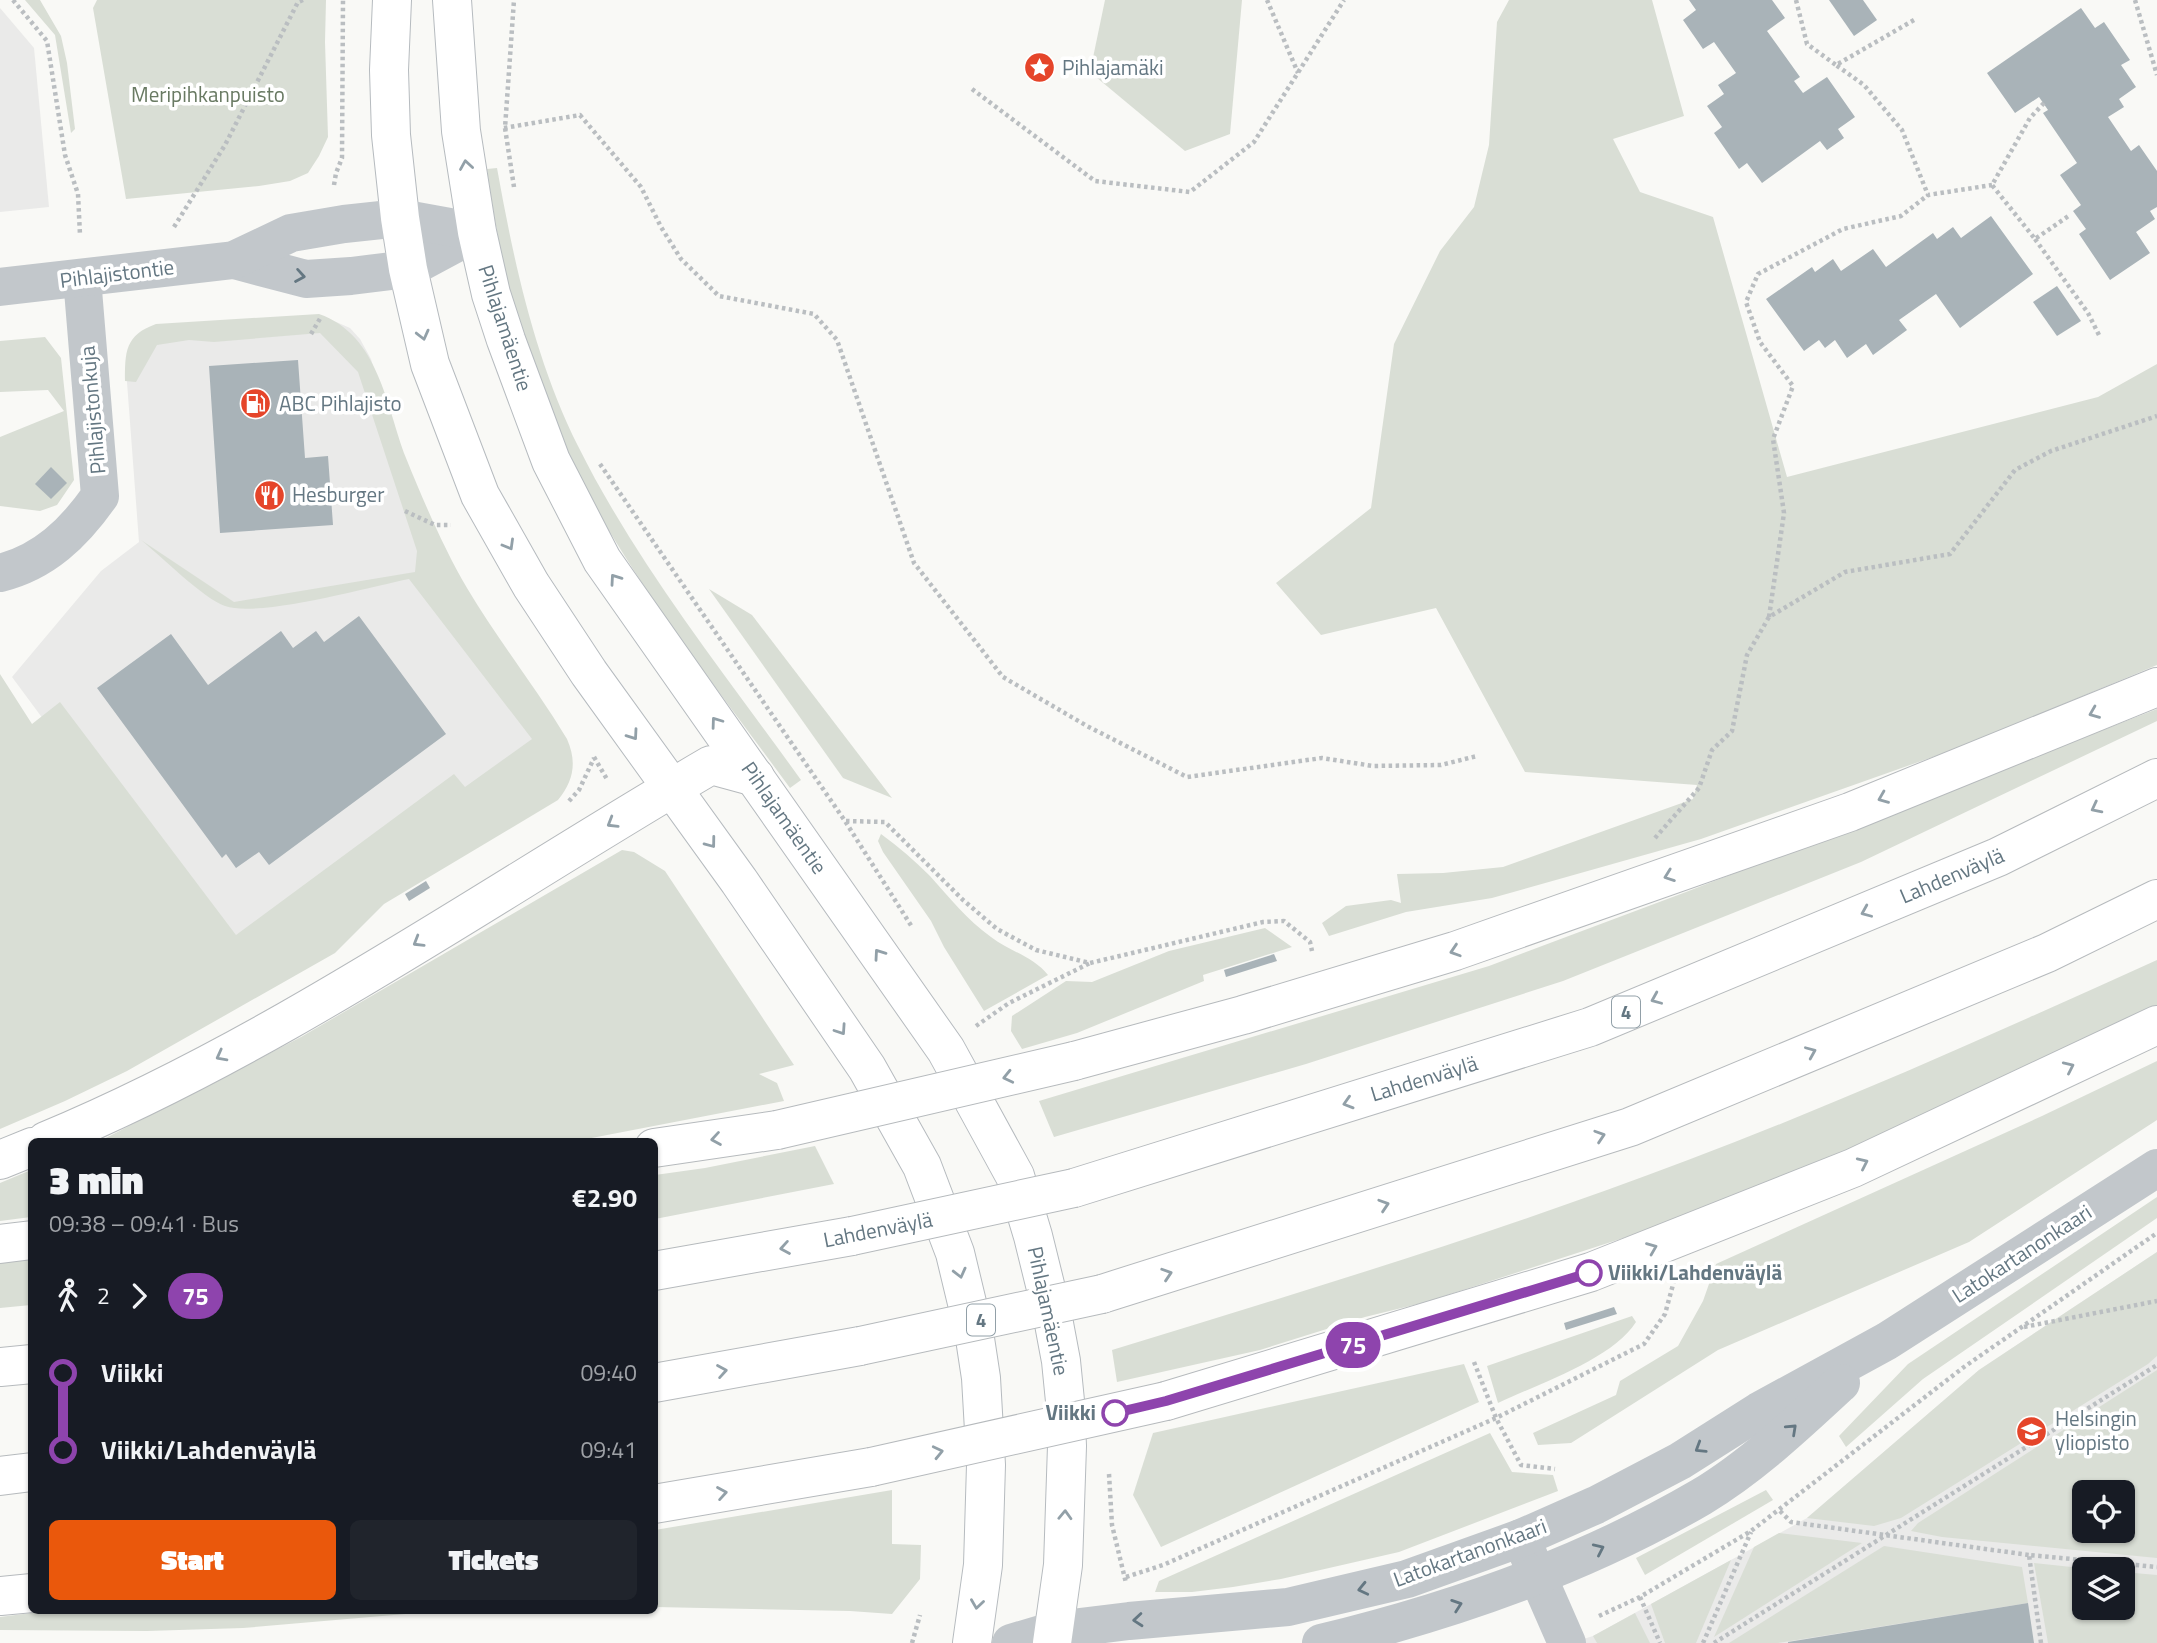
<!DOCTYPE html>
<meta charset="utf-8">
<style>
:root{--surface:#171b24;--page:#20242c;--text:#f1f3f6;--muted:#9ea1a6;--accent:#ea580c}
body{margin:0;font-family:"Titillium Web",sans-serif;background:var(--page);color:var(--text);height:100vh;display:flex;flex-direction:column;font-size:26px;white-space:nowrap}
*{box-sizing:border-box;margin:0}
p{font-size:23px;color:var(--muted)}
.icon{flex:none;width:38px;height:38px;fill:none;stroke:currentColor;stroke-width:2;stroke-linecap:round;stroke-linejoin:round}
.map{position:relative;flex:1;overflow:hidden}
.sheet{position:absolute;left:28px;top:1138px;width:630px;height:476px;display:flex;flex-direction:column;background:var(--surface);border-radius:10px;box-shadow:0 2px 5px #0004}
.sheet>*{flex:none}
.badge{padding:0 14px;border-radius:23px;font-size:24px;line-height:46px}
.tools{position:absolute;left:2072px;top:1480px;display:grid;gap:14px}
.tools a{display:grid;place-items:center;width:63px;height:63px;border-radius:10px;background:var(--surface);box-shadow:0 2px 5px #0004;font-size:35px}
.map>.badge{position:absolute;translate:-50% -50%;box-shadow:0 0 0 4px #fff}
.legs{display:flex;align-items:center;gap:10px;height:77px;padding:0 21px;font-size:23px}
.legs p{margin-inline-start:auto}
.headline{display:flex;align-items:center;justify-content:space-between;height:119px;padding:0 21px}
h1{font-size:38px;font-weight:800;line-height:52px}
.button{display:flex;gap:14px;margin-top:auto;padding:14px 21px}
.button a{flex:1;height:80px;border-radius:10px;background:var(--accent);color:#fff;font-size:28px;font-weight:800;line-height:80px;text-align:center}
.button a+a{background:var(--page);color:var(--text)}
ul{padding:0 21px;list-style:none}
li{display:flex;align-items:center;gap:24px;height:77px;font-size:26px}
li i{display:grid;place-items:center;width:10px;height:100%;margin:0 9px;background:currentColor}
li i::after{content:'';width:18px;height:18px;margin:-9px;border:5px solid;border-radius:50%;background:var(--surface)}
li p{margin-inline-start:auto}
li:first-child i{background:linear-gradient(#0000 50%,currentColor 0)}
li:last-child i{background:linear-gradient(currentColor 50%,#0000 0)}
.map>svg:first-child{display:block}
.built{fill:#eaeae9;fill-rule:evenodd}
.green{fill:#d9ded5;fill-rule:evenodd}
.building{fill:#a9b3b8}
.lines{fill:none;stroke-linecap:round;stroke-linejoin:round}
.primary-casing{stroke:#b6bbbf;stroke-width:40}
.motorway-casing{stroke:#b6babd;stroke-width:40}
.path{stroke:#babec1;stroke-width:4.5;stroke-dasharray:3.5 3.5;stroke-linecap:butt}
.minor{stroke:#c2c7cb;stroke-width:38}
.tertiary{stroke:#c2c7cb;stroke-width:38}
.primary{stroke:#fff;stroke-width:38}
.motorway{stroke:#fff;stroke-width:38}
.motorway-bridge-casing{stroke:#b6babd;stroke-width:40;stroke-linecap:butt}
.motorway-bridge{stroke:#fff;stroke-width:38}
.oneway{stroke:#92a0a8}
.oneway2{stroke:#647782}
.line-1-casing{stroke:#fff;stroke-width:16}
.line-1{stroke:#8e44ad;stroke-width:10}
.stop-1-dot{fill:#fff;stroke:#8e44ad;stroke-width:3.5}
.labels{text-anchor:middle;stroke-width:7;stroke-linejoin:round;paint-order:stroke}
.shield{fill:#fff;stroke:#92a0a8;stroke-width:2}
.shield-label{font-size:19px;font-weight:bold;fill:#647782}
.poi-label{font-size:21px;fill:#647782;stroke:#fff;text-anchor:start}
.park-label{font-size:21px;fill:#697a63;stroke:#fff}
.street-label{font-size:21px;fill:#647782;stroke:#fff}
.stop-label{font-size:21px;font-weight:bold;fill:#647782;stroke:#fff;text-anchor:start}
</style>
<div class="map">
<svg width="2157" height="1643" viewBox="0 0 2157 1643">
<rect width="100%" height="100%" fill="#f9f9f6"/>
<g class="built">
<polygon points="0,8 34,48 49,207 0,212"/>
<polygon points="325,317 350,328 360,339 371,359 396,444 423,511 555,761 222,961 12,677 101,571 139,542 126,369 132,347"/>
<path d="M2157 1252V1643H1571L1593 1636 1807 1518 1979 1370ZM2084 1493H2123V1531H2084ZM2084 1570H2123V1608H2084Z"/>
</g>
<g class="green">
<polygon points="25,0 40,0 61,36 67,63 75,129 71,133 55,35"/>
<polygon points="97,0 326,0 325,42 328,137 319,156 308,173 290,181 259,186 126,199 93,8"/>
<polygon points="1105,0 1242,0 1230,134 1185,151 1090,72"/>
<polygon points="1509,0 1652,0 1684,116 1613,139 1640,192 1713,217 1787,477 2098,397 2157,364 2157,665 1961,747 1701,839 1492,898 1406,912 1329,936 1322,923 1346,906 1391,900 1401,903 1397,874 1443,873 1503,867 1693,799 1697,785 1525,772 1436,608 1321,635 1276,583 1371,508 1394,344 1440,251 1474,207 1489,145 1497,22"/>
<path d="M497 168C514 263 535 360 578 446 636 563 725 674 801 780L790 788C719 691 644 596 586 491 531 392 502 280 487 169Z"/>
<path d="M319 314C379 335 386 406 406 458 423 500 444 549 467 588 498 640 536 688 567 739 577 762 574 780 558 800L384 904 335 953 127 1071 65 1101 0 1129V674L32 724 60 702 236 935 454 774 465 787 532 739 409 579C369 587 259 618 225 606 204 599 161 556 141 540L234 602 415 572 417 551 358 372 320 333 214 342 189 340 157 345 136 382 125 381C125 352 125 335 156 324Z"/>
<polygon points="45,337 61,358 74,480 57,505 40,511 0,506 0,437 64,411 48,390 0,392 0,341"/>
<polygon points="709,589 752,615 892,798 843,778"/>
<polygon points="2157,709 2157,721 1861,862 1563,981 1306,1064 1054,1137 1039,1101 1489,966 1686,892"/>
<path d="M881 834C899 847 915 861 930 876 949 897 967 920 991 937 1009 951 1034 957 1048 975L984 1011 944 947 931 921 883 852 878 841Z"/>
<polygon points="622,850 634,852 665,871 794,1065 759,1074 777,1083 784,1101 576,1141 100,1141 301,1037"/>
<polygon points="1265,928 1292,947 1203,975 1204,981 1077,1033 1022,1049 1011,1031 1012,1016 1066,981 1092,982 1169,951"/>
<path d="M2157 960V1013L1828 1159 1645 1231 1426 1302 1365 1317 1260 1350 1117 1382 1112 1350C1305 1291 1499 1232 1688 1160 1847 1100 2002 1030 2157 960Z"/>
<polygon points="2157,1061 2157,1120 1969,1242 1718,1350 1571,1443 1538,1445 1533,1433 1616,1395 1620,1381 1678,1346 1703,1301 1716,1264 2042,1116"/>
<polygon points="815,1146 834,1184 655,1219 655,1175 705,1168"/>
<polygon points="31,1170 31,1217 0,1221 0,1183"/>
<polygon points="2157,1197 2157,1218 1923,1379 1846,1447 1839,1436 1908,1364"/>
<polygon points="2157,1252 2157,1356 2148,1364 1901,1518 1874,1526 1807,1518 1979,1370"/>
<polygon points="31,1257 31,1305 0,1308 0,1261"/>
<path d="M1632 1316 1636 1322C1613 1359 1538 1384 1498 1403L1487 1366Z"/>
<polygon points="1464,1364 1479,1402 1161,1547 1133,1495 1153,1433"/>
<path d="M2157 1370V1558L1942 1537 1911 1531 1918 1523ZM2084 1493H2123V1531H2084Z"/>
<polygon points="1490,1433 1512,1472 1553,1475 1558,1491 1399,1552 1281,1579 1233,1587 1192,1592 1155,1592 1159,1581"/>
<polygon points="892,1490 892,1544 921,1545 920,1579 892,1614 850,1611 655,1607 655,1530"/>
<polygon points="1766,1490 1773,1500 1645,1575 1636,1558"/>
<polygon points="1779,1533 1862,1543 1714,1637 1754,1547"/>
<polygon points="1884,1546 2022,1567 2028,1603 1778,1643 1729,1643"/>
<polygon points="1731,1560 1696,1643 1665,1643 1651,1604"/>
<polygon points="2034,1563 2100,1570 2084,1570 2084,1608 2123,1608 2123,1572 2157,1575 2157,1643 2048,1643"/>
<polygon points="55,1610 452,1610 243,1628 147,1631 0,1630 0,1617"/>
<polygon points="1635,1613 1650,1643 1597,1643 1593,1636"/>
</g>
<g class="building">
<polygon points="1689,0 1772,0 1785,18 1767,31 1800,77 1794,81 1803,93 1827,77 1855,117 1838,129 1844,138 1827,150 1820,141 1762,183 1747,163 1739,169 1714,133 1722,127 1707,106 1724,94 1718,85 1736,73 1714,42 1703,49 1683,20 1696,10"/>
<polygon points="1829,0 1863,0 1877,20 1854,36"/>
<polygon points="2081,8 2095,28 2104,22 2130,60 2121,65 2136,87 2119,99 2124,107 2108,117 2131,151 2139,145 2157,171 2157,207 2150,211 2155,219 2136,232 2150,253 2110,280 2079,234 2086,229 2073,211 2081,205 2060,175 2077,163 2043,113 2048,110 2039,97 2015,113 1987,73"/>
<polygon points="1991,216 2033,274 1960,328 1936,294 1899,320 1907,330 1873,355 1866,344 1847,358 1835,340 1825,348 1819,340 1804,351 1766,299 1812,267 1815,272 1833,259 1841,271 1873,249 1886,267 1933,233 1937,239 1953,227 1961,238"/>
<polygon points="2057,286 2081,321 2057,336 2033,302"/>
<polygon points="298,360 305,458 328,456 333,525 220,533 209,366"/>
<polygon points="51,467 67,483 51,499 35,484"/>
<polygon points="359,616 446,734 269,865 259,852 236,868 226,854 222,858 97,688 171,634 208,685 281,631 293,648 316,631 324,642"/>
<polygon points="426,881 430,888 409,901 405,894"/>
<polygon points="1274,954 1277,961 1226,977 1224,970"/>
<polygon points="1614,1307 1617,1314 1566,1330 1564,1323"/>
<polygon points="2028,1603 2034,1643 1788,1643 1788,1642"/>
</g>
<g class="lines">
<defs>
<g id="primary">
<polyline points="392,0 389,70 391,135 400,218 408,269 430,364 480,495 531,585 589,673 739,881 867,1068 922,1166 955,1253 974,1332 981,1378 986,1465 983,1565 972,1643"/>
<polyline points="452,0 461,131 477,232 491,294 506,340 551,461 602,560 946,1050 1015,1176 1033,1236 1052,1313 1061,1361 1065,1401 1067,1446 1063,1565 1052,1643"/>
</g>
<g id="motorway">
<polyline points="1074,1061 1243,1015 1455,951 1850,812 2157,687"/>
<path d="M46 1141C279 1044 493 892 711 765L755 777"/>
<polyline points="654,1148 777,1130"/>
<polyline points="0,1160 32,1147"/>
<polyline points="1074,1188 1590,1027 1998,857 2157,778"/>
<polyline points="0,1244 32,1240"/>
<polyline points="654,1271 852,1236"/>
<polyline points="1102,1294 1630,1127 2047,953 2157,899"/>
<polyline points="0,1367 32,1364"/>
<polyline points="654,1383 860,1346"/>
<polyline points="1166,1401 1591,1272 1853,1168 2157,1025"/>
<polyline points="0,1476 32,1472"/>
<polyline points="654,1504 871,1467"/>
<polyline points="0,1596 32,1593"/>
</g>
</defs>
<use href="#primary" class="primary-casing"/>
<use href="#motorway" class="motorway-casing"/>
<g class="path">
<polyline points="13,0 47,41 65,155 78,194 80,235"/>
<polyline points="1267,0 1298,73"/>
<polyline points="1796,0 1807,44 1836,65"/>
<polyline points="2135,0 2157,75"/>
<polyline points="1914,20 1836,65 1864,85 1902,130 1928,195 1992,185"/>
<polyline points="972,89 1095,181 1190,192 1254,142 1344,0"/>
<polyline points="2044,103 2030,118 1992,185 2035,239 2070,215"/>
<polyline points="504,128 580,115 641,187 661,227 681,259 719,296 814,314 837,340 914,563 1003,677 1087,726 1187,777 1322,758 1373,766 1441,765 1477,756"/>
<polyline points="334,185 336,173 342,158 343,0"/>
<polyline points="514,187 505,128 514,0"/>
<polyline points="174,227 225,145 298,2 303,0"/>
<polyline points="2035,239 2088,313 2100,337"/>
<polyline points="311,334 321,317"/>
<polyline points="600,464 845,821 912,927"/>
<polyline points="405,511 435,525 451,525"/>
<polyline points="1769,617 1784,513 1773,439 1793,386 1760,342 1746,302 1758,274 1843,229 1901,216 1928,195"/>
<polyline points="594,757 608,781"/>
<polyline points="569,801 579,790 594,758"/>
<polyline points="846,821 885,822 963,900 997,929 1036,950 1090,963 1263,922 1284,921 1310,942 1312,951"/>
<polyline points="1655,838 1699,788 1712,750 1732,731 1747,655 1769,617 1845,572 1950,554 2015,470 2051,451 2157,416"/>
<polyline points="976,1026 1009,1003 1090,963"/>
<polyline points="2024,1327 2157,1301"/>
<polyline points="1474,1362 1496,1418 1521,1465 1555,1469"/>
<polyline points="1109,1474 1112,1525 1126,1583"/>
<polyline points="1780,1511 1791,1522 2029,1555"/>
<polyline points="1126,1577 1163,1565 1496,1418 1644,1344 1665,1314 1674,1281"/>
<polyline points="1640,1597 1660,1643"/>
<polyline points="1599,1616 1640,1597 1751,1531 1964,1367 2157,1233"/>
<polyline points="912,1643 920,1615"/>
<polyline points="1703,1643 1751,1532"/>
<polyline points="1714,1643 2157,1365"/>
<polyline points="2041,1643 2029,1555 2157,1567"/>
</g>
<g class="minor">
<path d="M0 573C44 562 74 533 100 496L82 278"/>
<polyline points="1521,1538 1567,1643"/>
</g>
<g class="tertiary">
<polyline points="234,260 306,279 351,276 408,269 477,232"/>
<polyline points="0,287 234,260 291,233 344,224 400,218 477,232"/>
<polyline points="1011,1643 1055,1630 1129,1621 1288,1607 1407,1579 1521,1538 1596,1505 1680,1461 1759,1411 1887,1341 2157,1168"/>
<path d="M1321 1643C1453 1611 1583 1566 1701 1497 1751 1467 1798 1423 1841 1383"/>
</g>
<use href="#primary" class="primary"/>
<use href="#motorway" class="motorway"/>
<defs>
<g id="motorway-bridge">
<polyline points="777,1130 1074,1061"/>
<polyline points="852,1236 1074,1188"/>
<polyline points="860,1346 1102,1294"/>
<polyline points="871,1467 1166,1401"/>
</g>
</defs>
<use href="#motorway-bridge" class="motorway-bridge-casing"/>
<use href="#motorway-bridge" class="motorway-bridge"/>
</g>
<defs><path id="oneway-chevron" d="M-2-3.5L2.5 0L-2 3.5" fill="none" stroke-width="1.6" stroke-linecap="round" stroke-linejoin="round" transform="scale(1.75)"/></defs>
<g class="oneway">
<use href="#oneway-chevron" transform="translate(466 165) rotate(-99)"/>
<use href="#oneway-chevron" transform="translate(423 335) rotate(76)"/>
<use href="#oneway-chevron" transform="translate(509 545) rotate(60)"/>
<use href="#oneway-chevron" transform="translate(615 579) rotate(-125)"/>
<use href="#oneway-chevron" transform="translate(2094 713) rotate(158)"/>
<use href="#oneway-chevron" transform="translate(716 722) rotate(-126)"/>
<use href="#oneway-chevron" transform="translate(633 735) rotate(55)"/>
<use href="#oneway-chevron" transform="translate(1883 798) rotate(158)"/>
<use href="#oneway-chevron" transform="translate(2096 808) rotate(153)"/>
<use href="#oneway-chevron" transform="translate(612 823) rotate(149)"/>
<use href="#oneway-chevron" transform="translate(711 843) rotate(53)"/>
<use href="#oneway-chevron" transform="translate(1669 876) rotate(160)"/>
<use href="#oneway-chevron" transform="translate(1866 912) rotate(157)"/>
<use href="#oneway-chevron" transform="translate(418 942) rotate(149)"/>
<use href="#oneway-chevron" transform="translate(1455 951) rotate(162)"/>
<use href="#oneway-chevron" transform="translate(879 954) rotate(-125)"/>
<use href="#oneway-chevron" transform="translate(1656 999) rotate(157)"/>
<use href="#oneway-chevron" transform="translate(841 1030) rotate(56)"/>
<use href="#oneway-chevron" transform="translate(1811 1052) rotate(-23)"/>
<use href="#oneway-chevron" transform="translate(221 1056) rotate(152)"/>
<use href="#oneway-chevron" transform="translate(2069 1067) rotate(-25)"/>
<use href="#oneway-chevron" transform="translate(1008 1077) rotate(167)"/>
<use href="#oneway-chevron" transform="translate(1348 1103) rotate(163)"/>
<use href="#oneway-chevron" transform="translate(1600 1136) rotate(-18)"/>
<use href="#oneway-chevron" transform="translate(716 1139) rotate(171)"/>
<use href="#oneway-chevron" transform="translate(1863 1163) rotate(-25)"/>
<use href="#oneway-chevron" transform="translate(1384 1205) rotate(-18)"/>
<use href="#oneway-chevron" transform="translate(785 1248) rotate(170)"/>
<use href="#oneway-chevron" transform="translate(1652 1248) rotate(-22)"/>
<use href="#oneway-chevron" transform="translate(960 1273) rotate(76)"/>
<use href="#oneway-chevron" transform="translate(1167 1274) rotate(-18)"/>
<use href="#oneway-chevron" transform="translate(722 1371) rotate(-10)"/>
<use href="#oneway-chevron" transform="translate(938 1452) rotate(-13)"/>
<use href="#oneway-chevron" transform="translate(722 1493) rotate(-10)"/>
<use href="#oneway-chevron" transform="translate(1065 1515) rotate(-88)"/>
<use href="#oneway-chevron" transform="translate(977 1604) rotate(98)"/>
</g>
<g class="oneway2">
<use href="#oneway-chevron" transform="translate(300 276) rotate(10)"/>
<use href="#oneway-chevron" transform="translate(1792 1429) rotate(-43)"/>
<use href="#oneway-chevron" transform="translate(1700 1448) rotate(148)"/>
<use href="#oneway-chevron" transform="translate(1599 1549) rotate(-25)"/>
<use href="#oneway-chevron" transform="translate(1363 1589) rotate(167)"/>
<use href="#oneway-chevron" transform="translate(1457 1605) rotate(-19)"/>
<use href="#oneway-chevron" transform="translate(1138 1620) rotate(175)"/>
</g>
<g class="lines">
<defs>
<polyline id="line-1" points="1115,1413 1166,1401 1589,1273"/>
</defs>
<use href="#line-1" class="line-1-casing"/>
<use href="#line-1" class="line-1"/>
</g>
<defs>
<symbol id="sight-disc" viewBox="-11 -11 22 22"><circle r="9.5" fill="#e5452a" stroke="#fff"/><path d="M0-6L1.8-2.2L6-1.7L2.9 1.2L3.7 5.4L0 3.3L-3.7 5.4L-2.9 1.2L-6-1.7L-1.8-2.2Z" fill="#fff"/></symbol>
<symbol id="fuel-disc" viewBox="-11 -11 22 22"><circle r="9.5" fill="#e5452a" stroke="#fff"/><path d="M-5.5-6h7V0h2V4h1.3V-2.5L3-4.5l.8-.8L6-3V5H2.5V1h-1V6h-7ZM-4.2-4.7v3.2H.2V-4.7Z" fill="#fff"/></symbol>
<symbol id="restaurant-disc" viewBox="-11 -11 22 22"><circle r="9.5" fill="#e5452a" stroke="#fff"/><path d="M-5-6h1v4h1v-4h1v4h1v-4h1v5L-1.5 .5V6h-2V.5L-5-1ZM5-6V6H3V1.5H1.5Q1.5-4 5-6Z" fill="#fff"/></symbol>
<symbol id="university-disc" viewBox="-11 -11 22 22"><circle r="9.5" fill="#e5452a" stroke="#fff"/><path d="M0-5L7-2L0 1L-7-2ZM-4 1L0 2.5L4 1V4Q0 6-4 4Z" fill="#fff"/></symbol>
</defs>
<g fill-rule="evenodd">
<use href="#sight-disc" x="1022" y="50" width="35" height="35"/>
<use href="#fuel-disc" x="238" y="386" width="35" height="35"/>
<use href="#restaurant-disc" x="252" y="478" width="35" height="35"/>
<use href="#university-disc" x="2014" y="1414" width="35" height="35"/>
</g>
<g class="stop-1-dot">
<circle cx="1589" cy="1273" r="12"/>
<circle cx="1115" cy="1413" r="12"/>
</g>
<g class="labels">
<g class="shield">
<rect x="1612" y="996.5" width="28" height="31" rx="5"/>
<rect x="967" y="1304.5" width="28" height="31" rx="5"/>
</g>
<g class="shield-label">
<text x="1626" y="1019">4</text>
<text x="981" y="1327">4</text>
</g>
<g class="poi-label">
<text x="1062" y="75">Pihlajamäki</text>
<text x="279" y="411">ABC Pihlajisto</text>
<text x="292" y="502">Hesburger</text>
<text x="2055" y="1426">Helsingin<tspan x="2055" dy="24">yliopisto</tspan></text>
</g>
<g class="park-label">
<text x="208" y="102">Meripihkanpuisto</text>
</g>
<g class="street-label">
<text transform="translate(117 274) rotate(-7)" y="7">Pihlajistontie</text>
<text transform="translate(505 328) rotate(72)" y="7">Pihlajamäentie</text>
<text transform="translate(93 410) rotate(-95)" y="7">Pihlajistonkuja</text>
<text transform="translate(784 818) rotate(55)" y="7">Pihlajamäentie</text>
<text transform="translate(1952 876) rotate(-23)" y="7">Lahdenväylä</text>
<text transform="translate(1424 1079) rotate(-17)" y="7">Lahdenväylä</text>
<text transform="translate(878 1230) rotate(-11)" y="7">Lahdenväylä</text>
<text transform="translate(2022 1254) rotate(-33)" y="7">Latokartanonkaari</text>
<text transform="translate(1048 1311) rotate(78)" y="7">Pihlajamäentie</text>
<text transform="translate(1470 1553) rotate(-20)" y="7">Latokartanonkaari</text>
</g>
<g class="stop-label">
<text x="1608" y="1280">Viikki/Lahdenväylä</text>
<text x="1096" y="1420" text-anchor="end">Viikki</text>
</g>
</g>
</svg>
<div class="tools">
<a><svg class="icon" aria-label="locate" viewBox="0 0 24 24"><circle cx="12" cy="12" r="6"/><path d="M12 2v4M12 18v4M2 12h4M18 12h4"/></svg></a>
<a><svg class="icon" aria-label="layers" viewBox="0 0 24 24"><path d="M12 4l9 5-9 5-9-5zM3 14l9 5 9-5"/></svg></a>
</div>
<b class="badge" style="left:1353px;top:1345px;background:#8e44ad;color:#fff">75</b>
<section class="sheet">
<div class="headline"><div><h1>3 min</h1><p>09:38 – 09:41 · Bus</p></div><b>€2.90</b></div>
<div class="legs"><svg class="icon" aria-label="walk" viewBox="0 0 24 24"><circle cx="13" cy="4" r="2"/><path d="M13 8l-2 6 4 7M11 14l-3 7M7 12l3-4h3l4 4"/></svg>2<svg class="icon" aria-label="forward" viewBox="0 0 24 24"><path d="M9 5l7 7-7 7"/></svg><b class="badge" style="background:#8e44ad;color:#fff">75</b></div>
<ul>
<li><i style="color:#8e44ad"></i><b>Viikki</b><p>09:40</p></li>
<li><i style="color:#8e44ad"></i><b>Viikki/Lahdenväylä</b><p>09:41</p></li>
</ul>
<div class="button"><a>Start</a><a>Tickets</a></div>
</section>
</div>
